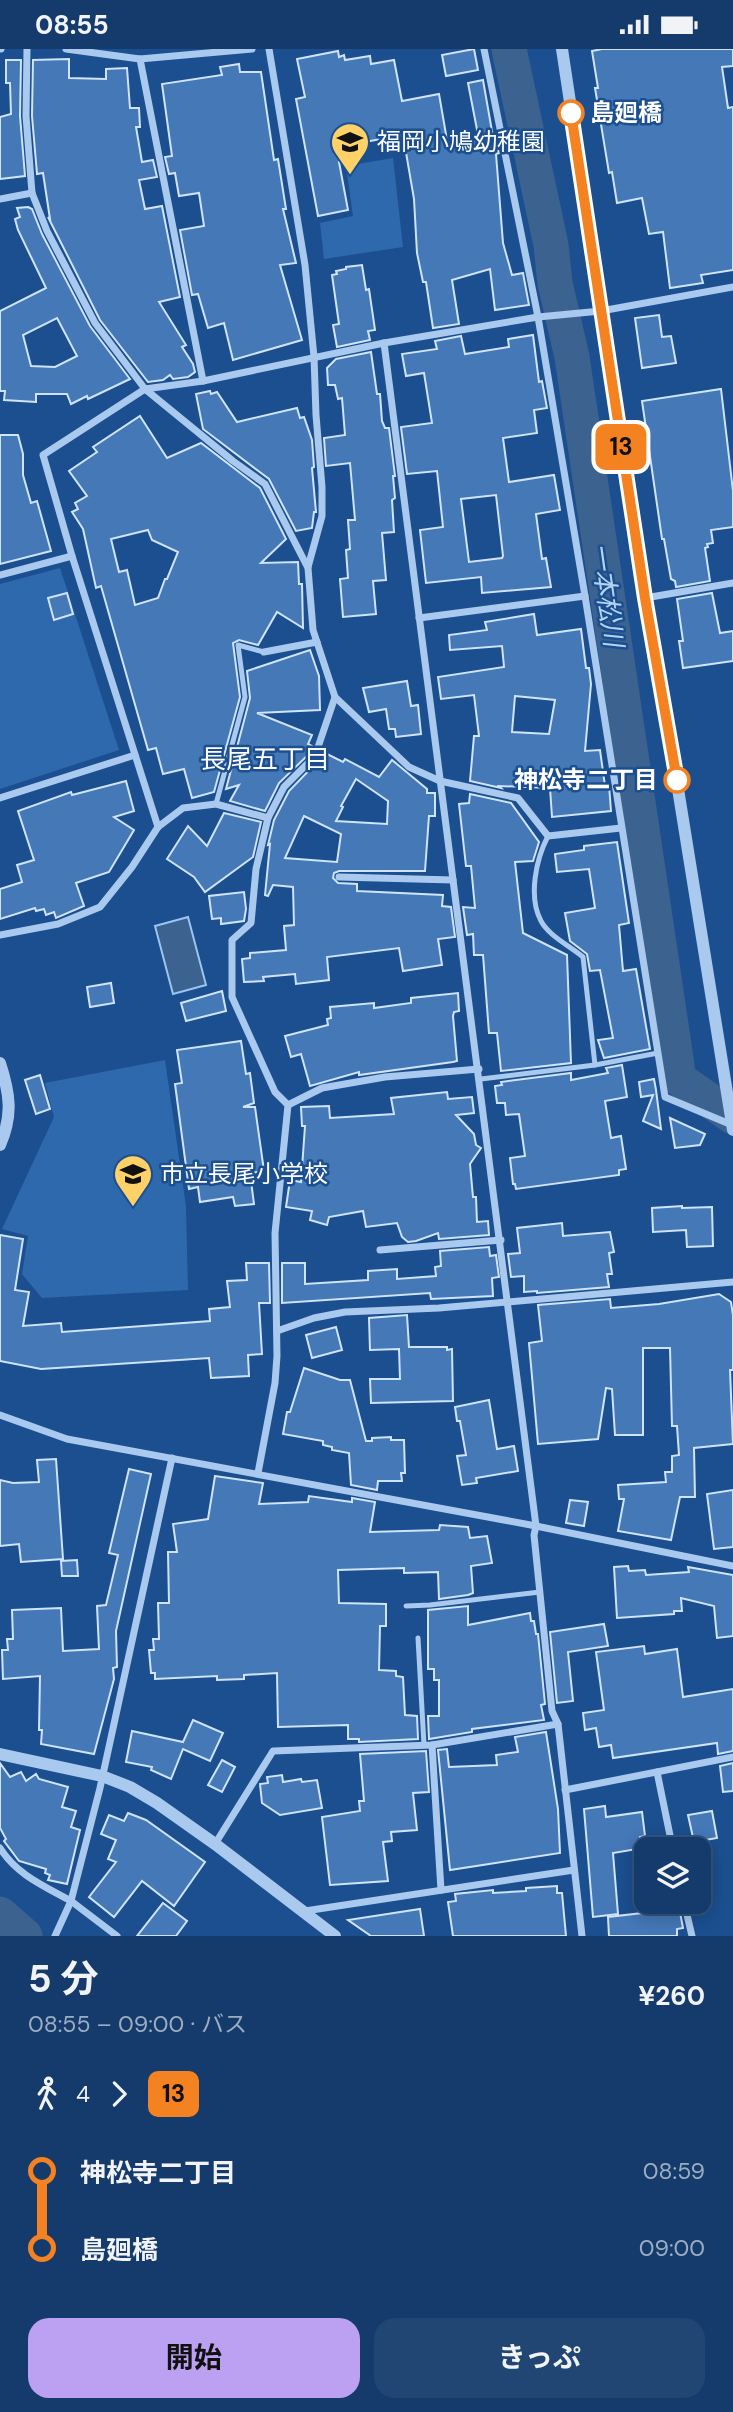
<!DOCTYPE html>
<html lang="ja">
<meta charset="utf-8">
<style>
:root{--surface:#143b6b;--page:#214673;--text:#f1f3f6;--muted:#9dadc1;--line:#33557e;--accent:#bca0f2}
body{margin:0;font-family:"DM Sans","Noto Sans JP",sans-serif;background:var(--page);color:var(--text);height:100vh;display:flex;flex-direction:column;font-size:26px;white-space:nowrap}
*{box-sizing:border-box;margin:0}
p{font-size:23px;color:var(--muted)}
.icon{flex:none;width:38px;height:38px;fill:none;stroke:currentColor;stroke-width:2;stroke-linecap:round;stroke-linejoin:round}
.map{position:relative;height:1887px;overflow:hidden}
.side{display:flex;flex-direction:column;background:var(--surface);flex:1}
.side>*{flex:none}
.badge{padding:0 14px;border-radius:10px;font-size:24px;line-height:46px}
.fabs{position:absolute;left:634px;top:1788px;display:grid;gap:14px}
.fabs a{display:grid;place-items:center;width:77px;height:77px;border-radius:14px;background:var(--surface);box-shadow:0 4px 18px #0003,0 0 0 2px var(--line);font-size:35px}
.map>.badge{position:absolute;translate:-50% -50%;box-shadow:0 0 0 4px #fff}
.legs{display:flex;align-items:center;gap:10px;height:77px;padding:0 28px;font-size:23px}
.legs p{margin-inline-start:auto}
.summary{display:flex;align-items:center;justify-content:space-between;height:119px;padding:0 28px}
h1{font-size:38px;font-weight:700;line-height:52px}
.button{display:flex;gap:14px;margin-top:auto;padding:14px 28px}
.button a{flex:1;height:80px;border-radius:21px;background:var(--accent);color:#111;font-size:28px;font-weight:700;line-height:80px;text-align:center}
.button a+a{background:var(--page);color:var(--text)}
ul{padding:0 28px;list-style:none}
li{display:flex;align-items:center;gap:24px;height:77px;font-size:26px}
li i{display:grid;place-items:center;width:10px;height:100%;margin:0 9px;background:currentColor}
li i::after{content:'';width:18px;height:18px;margin:-9px;border:5px solid;border-radius:50%;background:var(--surface)}
li p{margin-inline-start:auto}
li:first-child i{background:linear-gradient(#0000 50%,currentColor 0)}
li:last-child i{background:linear-gradient(currentColor 50%,#0000 0)}
.status{display:flex;justify-content:space-between;align-items:center;height:49px;padding:0 35px;background:var(--surface);direction:ltr}
.status svg{height:19px;fill:currentColor}
.map>svg:first-child{display:block}
.green{fill:#2e69ad}
.water{fill:#3c6290;stroke:#9cc4f0;stroke-width:2}
.lines{fill:none;stroke-linecap:round;stroke-linejoin:round}
.river{stroke:#3c6290;stroke-width:35}
.building{fill:#4478b7;stroke:#cfe3fa;stroke-width:2;fill-rule:evenodd}
.service{stroke:#a9c9ee;stroke-width:5}
.minor{stroke:#a9c9ee;stroke-width:7}
.tertiary{stroke:#a9c9ee;stroke-width:12}
.line-1-casing{stroke:#fff;stroke-width:16}
.line-1{stroke:#f58220;stroke-width:10}
.stop-1-dot{fill:#fff;stroke:#f58220;stroke-width:3.5}
.labels{text-anchor:middle;stroke-width:5;stroke-linejoin:round;paint-order:stroke}
.stop-label{font-size:24px;font-weight:bold;fill:#fff;stroke:#1b4f8f;text-anchor:start}
.poi-label{font-size:24px;fill:#fff;stroke:#1b4f8f;text-anchor:start}
.water-label{font-size:26px;font-style:italic;fill:#b5d3f5;stroke:#1b4f8f}
.neighbourhood-label{font-size:26px;fill:#fff;stroke:#1b4f8f}
</style>
<div class="status"><b>08:55</b><svg viewBox="0 0 49 12"><path d="M0 12V9h3v3zM5 12V6h3v6zM10 12V3h3v9zM15 12V0h3v12zM26 1h20v11H26zM47 4h2v5h-2z"/></svg></div>
<div class="map">
<svg width="733" height="1887" viewBox="0 0 733 1887">
<rect width="100%" height="100%" fill="#1b4f8f"/>
<g class="green">
<polygon points="393,109 403,198 324,210 320,174 353,167 346,117"/>
<polygon points="60,519 119,701 0,740 0,535"/>
<polygon points="165,1011 186,1157 188,1241 42,1249 22,1225 28,1187 2,1180 54,1068 45,1034"/>
</g>
<polygon class="water" points="188,868 206,936 173,945 155,877"/>
<g class="lines">
<g class="river">
<polyline points="509,0 551,196 555,234 572,308 679,1030 733,1068"/>
<polyline points="0,1865 25,1887"/>
</g>
</g>
<g class="building">
<polygon points="474,0 478,21 446,27 442,6"/>
<polygon points="602,0 733,0 733,17 722,18 728,59 733,58 733,221 701,226 703,234 670,239 663,183 649,185 642,149 617,154 612,123 609,124 595,39 598,39 592,2"/>
<polygon points="338,2 339,8 344,6 345,11 370,7 371,15 394,11 402,52 439,45 448,97 479,91 468,34 483,31 493,88 495,87 499,104 496,105 503,194 512,226 523,224 529,256 495,261 490,220 452,231 459,275 433,279 426,233 423,233 417,204 414,150 403,86 359,94 362,109 339,113 348,161 318,167 296,50 305,48 297,10"/>
<polygon points="69,10 69,29 106,30 106,20 127,19 130,59 139,59 140,78 136,78 142,113 153,111 157,128 139,131 145,160 162,157 180,248 159,253 186,296 182,298 193,315 195,323 188,328 173,330 170,326 163,331 148,333 100,271 48,168 50,170 43,124 37,125 32,67 33,11"/>
<polygon points="6,11 21,11 20,67 25,127 0,130 0,68 11,65 10,34 6,34"/>
<polygon points="239,15 240,23 261,23 274,111 278,110 286,160 283,160 296,214 280,216 302,291 233,311 224,274 208,279 198,245 192,246 180,181 204,177 199,144 179,147 175,124 169,125 165,108 172,107 162,35 222,26 220,18"/>
<path d="M28 158 32 160 42 185 90 277 130 330 88 350 87 347 71 355 67 345H36V353L4 351 5 342H0V262L46 239 18 181 15 170 20 168 17 159ZM57 269 77 307 55 318 31 317 23 286Z"/>
<polygon points="362,216 366,241 369,240 375,281 368,282 370,291 337,298 333,276 339,275 332,226 337,225 336,222 346,220 346,218"/>
<polygon points="659,266 662,288 671,287 676,314 642,319 635,269"/>
<path d="M533 286 539 333 542 332 547 359 534 361 537 384 503 389 509 433 554 426 560 461 536 465 542 510 546 509 551 538 482 544 481 528 426 534 420 481 443 478 437 422 407 425 401 378 432 374 424 324 406 327 402 305 437 300 435 292 461 287 465 305 509 298 508 290ZM496 446 503 507 502 509 469 513 461 450Z"/>
<polygon points="371,303 377,345 380,345 382,372 385,379 389,379 395,427 393,427 395,449 392,451 394,483 382,484 386,531 373,532 376,565 343,568 340,530 348,529 346,501 350,500 348,471 355,471 350,414 326,417 324,389 345,386 342,349 338,350 335,336 328,336 327,319 336,310"/>
<polygon points="721,340 733,442 733,478 711,481 713,494 707,495 708,498 705,499 710,532 676,538 675,532 671,530 664,490 662,490 642,352"/>
<polygon points="210,342 211,345 217,343 237,373 297,359 300,369 304,368 312,391 314,418 312,419 316,463 314,463 312,479 296,482 269,430 203,380 196,345"/>
<path d="M140 367 167 409 201 394 260 439 286 490 261 514 298 513 299 535H302L303 579 277 563 258 596 239 591 233 594 240 648 214 743 192 749 184 720 163 725 156 699 148 701 101 537 96 539 83 480 72 463 78 460 75 454 87 447 69 422 97 403 93 398ZM148 481 152 491 178 503 167 530H165L158 549 135 556 127 521 119 523 111 490Z"/>
<polygon points="0,386 18,386 23,405 23,426 31,454 37,452 51,502 0,515"/>
<polygon points="67,544 73,565 54,571 48,549"/>
<polygon points="712,544 720,584 733,582 733,612 683,619 679,592 683,592 677,550"/>
<path d="M534 565 537 586 581 580 586 619H589L591 635 585 702 600 701 605 737 609 736 611 762 552 768 550 739 499 737 501 739 470 732 474 687H479L474 646 441 650 438 628 504 618 502 597 450 601 449 586 487 581 485 573ZM515 647 555 651 549 685 512 683Z"/>
<polygon points="310,601 319,627 320,661 257,664 312,686 308,695 312,697 310,704 279,734 265,762 230,752 239,736 226,740 250,649 247,622"/>
<polygon points="407,632 411,657 418,656 421,685 396,688 395,680 389,680 386,660 369,663 363,639"/>
<path d="M323 703 343 713 345 710 379 728 392 711 427 740V744H435V767H429L425 822H339L334 824 333 829 338 834 357 835V842L443 846 442 857 451 858 455 888 438 890 442 916 403 922 399 899 327 908 329 931 296 935 295 925 263 928 264 932 244 933 242 910 250 909V904L286 901 284 877 294 876 293 838 273 836 268 847 265 846 270 795 268 796 274 771 289 742 319 711ZM356 730 388 752 387 775 336 772 343 758 341 757ZM304 767 341 785 337 813 285 809Z"/>
<polygon points="126,732 134,762 114,768 134,781 109,823 76,834 84,857 56,869 54,863 46,866 44,860 36,862 35,859 0,870 0,840 22,833 17,816 34,811 18,762 71,743 72,746"/>
<polygon points="470,745 511,754 539,793 533,812 515,813 523,884 567,906 571,1014 501,1022 497,984 489,984 483,906 474,906 473,885 467,886 463,858 475,859 471,817 466,817 459,755 469,754"/>
<polygon points="224,764 261,773 253,808 205,843 194,828 167,810 188,777 207,797"/>
<polygon points="617,793 629,874 619,876 623,922 636,920 650,1000 604,1009 598,991 613,989 600,921 590,922 587,905 570,892 565,864 595,859 589,820 557,823 555,805 584,801 584,797"/>
<polygon points="244,843 246,860 244,872 221,875 221,869 212,870 209,847"/>
<polygon points="111,934 114,954 90,958 87,938"/>
<polygon points="222,942 226,962 186,972 181,954"/>
<polygon points="458,944 459,962 454,963 453,967 457,1012 453,1013 359,1026 359,1023 310,1037 301,1005 291,1008 285,987 328,976 327,970 331,969 330,958 374,954 374,959 411,954 411,949"/>
<polygon points="241,992 246,1025 250,1024 254,1054 243,1058 255,1058 264,1122 250,1124 254,1155 235,1157 233,1148 200,1153 198,1138 189,1140 175,1035 182,1034 177,1001"/>
<polygon points="622,1016 627,1048 605,1052 611,1089 621,1087 626,1120 619,1121 619,1126 516,1140 515,1135 513,1135 510,1109 525,1107 519,1065 506,1066 505,1054 497,1054 495,1037 502,1036 501,1033 571,1024 571,1031 608,1024 606,1019"/>
<polygon points="40,1026 50,1060 36,1065 25,1031"/>
<polygon points="654,1030 656,1041 661,1080 643,1072 653,1046 641,1048 639,1033"/>
<polygon points="447,1043 448,1050 472,1048 474,1064 456,1066 474,1085 476,1096 481,1099 470,1115 473,1148 476,1148 477,1173 488,1172 489,1186 439,1190 438,1184 416,1192 408,1193 402,1188 397,1174 366,1178 363,1162 329,1168 327,1176 310,1171 312,1162 286,1158 290,1131 301,1133 305,1077 302,1077 301,1058 329,1057 330,1069 394,1065 391,1049"/>
<polygon points="670,1069 705,1085 700,1096 675,1099"/>
<polygon points="682,1157 682,1159 712,1158 713,1197 687,1198 686,1181 653,1183 652,1159"/>
<polygon points="562,1174 563,1187 610,1183 614,1203 609,1204 612,1225 607,1225 609,1238 537,1244 537,1242 524,1243 524,1227 511,1228 508,1205 520,1204 517,1179"/>
<polygon points="0,1186 23,1190 15,1241 29,1243 23,1277 61,1274 62,1283 210,1272 209,1260 230,1258 227,1232 247,1231 246,1214 269,1214 270,1254 259,1254 262,1305 248,1306 249,1327 211,1329 209,1309 41,1320 0,1312"/>
<polygon points="489,1198 490,1207 496,1206 499,1228 492,1229 493,1247 431,1250 430,1244 282,1254 282,1214 305,1214 305,1235 368,1231 368,1222 397,1220 397,1230 436,1227 435,1218 441,1217 440,1202"/>
<polygon points="719,1245 731,1253 733,1266 733,1321 730,1321 733,1395 694,1399 695,1448 680,1448 671,1491 618,1482 624,1450 619,1450 618,1436 666,1433 665,1423 672,1423 672,1407 679,1406 677,1377 672,1377 670,1299 643,1299 643,1386 615,1386 612,1340 606,1339 598,1390 538,1395 529,1294 542,1292 538,1256 610,1250 611,1259 659,1255"/>
<polygon points="407,1266 409,1298 447,1298 447,1301 452,1300 453,1352 371,1354 370,1330 400,1330 399,1300 370,1301 369,1269"/>
<polygon points="336,1278 342,1301 312,1309 306,1286"/>
<polygon points="304,1319 340,1331 350,1331 366,1392 372,1392 372,1389 391,1388 391,1391 404,1391 405,1424 401,1424 402,1432 378,1432 377,1441 351,1436 349,1404 332,1401 332,1398 323,1396 323,1392 283,1385 287,1363 290,1363"/>
<polygon points="489,1351 497,1400 514,1397 518,1422 476,1429 477,1434 462,1436 457,1407 466,1406 460,1372 457,1372 455,1358"/>
<polygon points="56,1410 63,1510 21,1513 19,1495 0,1497 0,1431 13,1434 39,1433 37,1411"/>
<polygon points="129,1420 151,1425 116,1582 117,1618 113,1619 114,1630 94,1705 41,1695 42,1681 39,1681 40,1627 3,1630 2,1601 8,1601 7,1590 13,1590 12,1561 61,1559 63,1602 99,1600 97,1557 106,1556 118,1506 109,1504"/>
<polygon points="215,1427 263,1434 259,1455 308,1453 309,1447 352,1453 352,1449 375,1453 370,1483 439,1481 440,1476 468,1478 470,1489 487,1487 492,1514 471,1517 473,1544 468,1546 439,1550 438,1523 404,1524 404,1519 338,1521 339,1554 386,1555 386,1577 380,1577 379,1621 396,1622 396,1627 403,1628 405,1666 417,1667 418,1690 359,1693 359,1690 348,1690 348,1676 278,1678 277,1624 244,1626 244,1630 217,1631 217,1627 155,1630 155,1624 151,1624 149,1601 154,1601 153,1590 159,1590 158,1554 169,1554 168,1503 177,1503 173,1475 208,1470"/>
<polygon points="733,1441 733,1498 714,1500 707,1445"/>
<polygon points="570,1451 588,1453 584,1477 566,1474"/>
<polygon points="77,1511 78,1527 62,1527 61,1512"/>
<polygon points="628,1517 629,1522 645,1521 646,1526 689,1523 688,1518 733,1526 733,1587 717,1589 714,1557 681,1549 682,1562 674,1562 674,1565 617,1569 614,1518"/>
<polygon points="468,1557 468,1576 530,1564 531,1572 534,1572 536,1585 538,1585 545,1655 541,1656 544,1671 472,1680 472,1683 429,1690 428,1667 439,1667 439,1631 434,1631 434,1620 428,1620 428,1561"/>
<polygon points="604,1575 608,1597 568,1603 573,1652 557,1654 550,1583"/>
<polygon points="644,1597 645,1605 677,1600 683,1648 733,1640 733,1702 718,1705 717,1694 613,1709 611,1696 599,1698 596,1679 585,1681 583,1664 604,1661 596,1603"/>
<polygon points="193,1671 223,1684 210,1712 183,1700 171,1730 151,1721 152,1718 126,1713 132,1682 183,1693"/>
<polygon points="546,1683 558,1760 560,1804 450,1821 438,1701 447,1700 449,1718 497,1716 496,1706 518,1703 515,1688"/>
<polygon points="426,1702 429,1743 413,1744 417,1781 391,1783 392,1792 383,1793 388,1832 330,1836 322,1768 360,1762 359,1752 364,1752 360,1705"/>
<polygon points="222,1711 235,1718 222,1743 208,1736"/>
<polygon points="0,1714 10,1728 21,1723 26,1732 36,1725 39,1730 68,1738 62,1758 76,1762 71,1778 80,1781 67,1835 48,1831 50,1826 45,1824 46,1820 19,1812 4,1792 6,1790 0,1779"/>
<polygon points="733,1714 733,1742 723,1743 720,1717"/>
<polygon points="282,1726 283,1733 301,1730 302,1733 317,1731 322,1759 280,1766 262,1754 260,1735 268,1734 267,1728"/>
<polygon points="605,1757 606,1768 642,1763 645,1787 640,1788 641,1793 636,1793 637,1800 613,1804 618,1865 593,1868 584,1760"/>
<polygon points="712,1762 717,1789 694,1793 688,1766"/>
<polygon points="128,1764 146,1771 205,1813 174,1857 142,1832 114,1868 89,1848 116,1813 108,1810 116,1791 101,1785 109,1766 124,1772"/>
<polygon points="557,1837 557,1844 562,1844 566,1887 453,1887 448,1853 456,1852 455,1845 493,1841 493,1844 526,1842 526,1839"/>
<polygon points="650,1853 678,1853 683,1879 677,1880 677,1887 609,1887 608,1868 651,1863"/>
<polygon points="163,1854 187,1872 176,1887 137,1887"/>
<polygon points="420,1860 424,1887 371,1887 348,1871"/>
</g>
<g class="lines">
<g class="service">
<polyline points="216,755 245,648 238,596 264,603"/>
<path d="M548 787C536 810 528 848 541 872 549 887 570 897 583 908L595 1016"/>
<polyline points="481,1030 595,1016 658,1004"/>
<polyline points="406,1557 430,1556 540,1543"/>
<polyline points="418,1589 424,1696"/>
</g>
<g class="minor">
<polyline points="0,0 1,0"/>
<polyline points="27,0 26,67 32,144 47,182 95,274 145,340 233,412 265,435 308,519 313,581 335,648 409,718 440,732 518,749 548,787 621,779"/>
<polyline points="66,0 140,10 252,0"/>
<polyline points="269,0 305,216 314,308 316,366 322,438 322,467 308,518"/>
<polyline points="484,0 538,268 585,547 665,1048 732,1076"/>
<polyline points="140,10 203,332"/>
<polyline points="0,150 32,144"/>
<path d="M384 294C435 688 487 1082 536 1477L534 1486 552 1662 558 1675"/>
<polyline points="0,526 72,507"/>
<polyline points="645,549 733,534"/>
<polyline points="419,569 585,547"/>
<polyline points="264,603 317,593"/>
<polyline points="0,749 135,706"/>
<polyline points="158,778 183,759 216,755 268,769 284,738 315,707 335,648"/>
<polyline points="339,828 453,831"/>
<polyline points="0,886 58,875 100,858 132,818 158,778 72,507 43,406 145,340 203,332 384,294 538,268 601,262 733,238"/>
<polyline points="288,1056 322,1039 385,1028 479,1020"/>
<polyline points="380,1201 501,1191"/>
<polyline points="277,1282 314,1269 345,1263 439,1259 733,1233"/>
<polyline points="0,1366 67,1390 536,1477 733,1517"/>
<polyline points="258,1424 275,1334 277,1307 275,1184 288,1056 275,1043 232,948 232,891 251,874 256,820 268,769"/>
<polyline points="432,1696 441,1841"/>
<polyline points="657,1723 673,1801"/>
<polyline points="565,1741 733,1708"/>
<polyline points="215,1795 273,1702 432,1696 558,1675 582,1887"/>
<path d="M0 1799C17 1826 44 1837 71 1852L55 1887"/>
<polyline points="684,1853 692,1887"/>
<polyline points="305,1862 574,1821"/>
<polyline points="117,1887 71,1852 100,1739 172,1409"/>
</g>
<g class="tertiary">
<polyline points="562,0 645,549 674,715 733,1081"/>
<path d="M0 1014C10 1045 13 1066 0 1096"/>
<polyline points="0,1705 102,1727 130,1738 157,1754 215,1795 335,1887"/>
</g>
</g>
<g class="lines">
<defs>
<polyline id="line-1" points="571,64 645,549 677,731"/>
</defs>
<use href="#line-1" class="line-1-casing"/>
<use href="#line-1" class="line-1"/>
</g>
<defs>
<symbol id="school-pin" viewBox="-11 -11 22 30"><path d="M0 17L-7.5 6A9.5 9.5 0 1 1 7.5 6Z" fill="#ffd166" stroke="#1b4f8f"/><path d="M0-5L7-2L0 1L-7-2ZM-4 1L0 2.5L4 1V4Q0 6-4 4Z" fill="#111"/></symbol>
</defs>
<g fill-rule="evenodd">
<use href="#school-pin" x="328" y="71" width="44" height="60"/>
<use href="#school-pin" x="111" y="1103" width="44" height="60"/>
</g>
<g class="stop-1-dot">
<circle cx="571" cy="64" r="12"/>
<circle cx="677" cy="731" r="12"/>
</g>
<g class="labels">
<g class="stop-label">
<text x="590" y="72">島廻橋</text>
<text x="658" y="739" text-anchor="end">神松寺二丁目</text>
</g>
<g class="poi-label">
<text x="377" y="101">福岡小鳩幼稚園</text>
<text x="160" y="1133">市立長尾小学校</text>
</g>
<g class="water-label">
<text transform="translate(607 546) rotate(82)" y="9">一本松川</text>
</g>
<g class="neighbourhood-label">
<text x="265" y="719">長尾五丁目</text>
</g>
</g>
</svg>
<div class="fabs">
<a><svg class="icon" aria-label="layers" viewBox="0 0 24 24"><path d="M12 4l9 5-9 5-9-5zM3 14l9 5 9-5"/></svg></a>
</div>
<b class="badge" style="left:621px;top:398px;background:#f58220;color:#111">13</b>
</div>
<section class="side">
<div class="summary"><div><h1>5 分</h1><p>08:55 – 09:00 · バス</p></div><b>¥260</b></div>
<div class="legs"><svg class="icon" aria-label="walk" viewBox="0 0 24 24"><circle cx="13" cy="4" r="2"/><path d="M13 8l-2 6 4 7M11 14l-3 7M7 12l3-4h3l4 4"/></svg>4<svg class="icon" aria-label="forward" viewBox="0 0 24 24"><path d="M9 5l7 7-7 7"/></svg><b class="badge" style="background:#f58220;color:#111">13</b></div>
<ul>
<li><i style="color:#f58220"></i><b>神松寺二丁目</b><p>08:59</p></li>
<li><i style="color:#f58220"></i><b>島廻橋</b><p>09:00</p></li>
</ul>
<div class="button"><a>開始</a><a>きっぷ</a></div>
</section>
